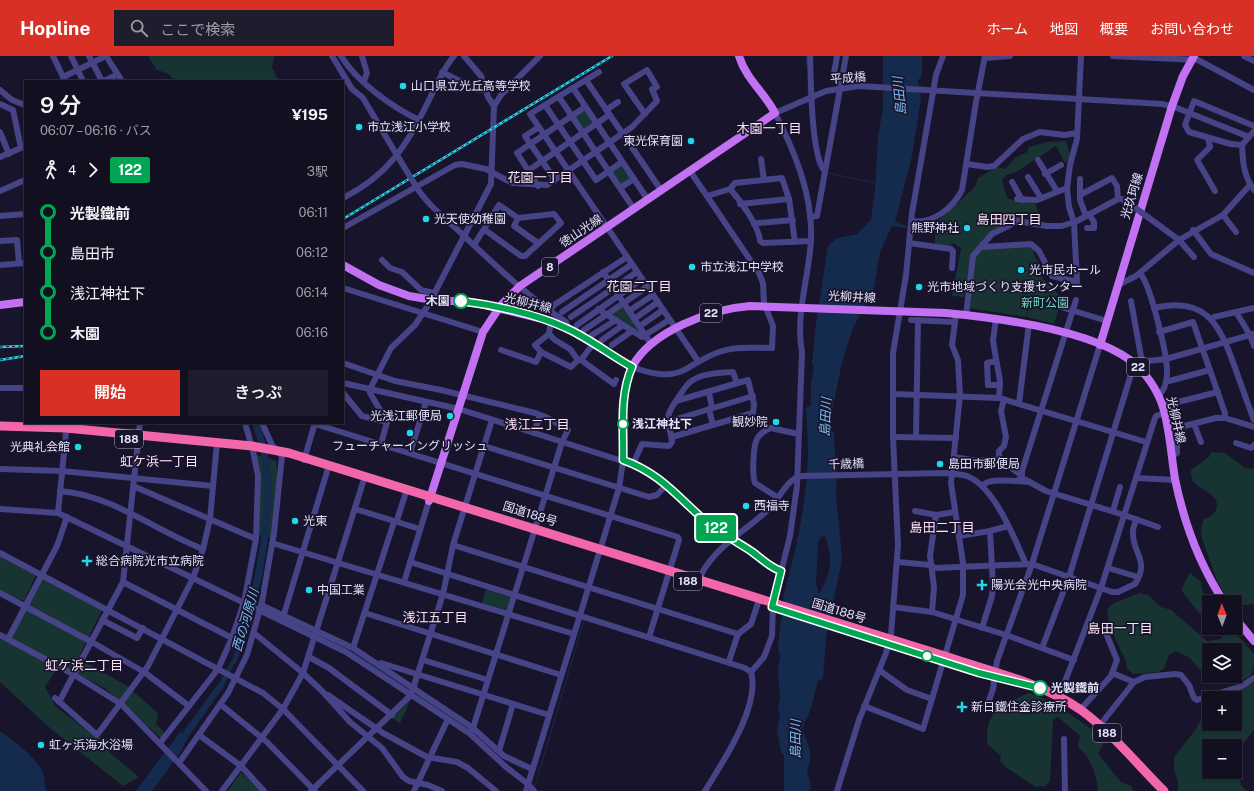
<!DOCTYPE html>
<html lang="ja">
<meta charset="utf-8">
<style>
:root{--surface:#120f20;--page:#1f1d2d;--text:#f1f3f6;--muted:#9c9ca5;--line:#312f3e;--accent:#d93025}
body{margin:0;font-family:"Public Sans","Noto Sans JP",sans-serif;background:var(--page);color:var(--text);height:100vh;display:flex;flex-direction:column;font-size:15px;white-space:nowrap}
*{box-sizing:border-box;margin:0}
p{font-size:13px;color:var(--muted)}
.icon{flex:none;width:22px;height:22px;fill:none;stroke:currentColor;stroke-width:2;stroke-linecap:round;stroke-linejoin:round}
.map{position:relative;flex:1;overflow:hidden}
.sheet{position:absolute;left:24px;top:24px;width:320px;height:344px;display:flex;flex-direction:column;background:var(--surface);border-radius:0px;box-shadow:0 1px 3px #0004,0 0 0 1px var(--line)}
.sheet>*{flex:none}
.badge{padding:0 8px;border-radius:3px;font-size:14px;line-height:26px}
.needle{width:26px;rotate:359deg}
.tools{position:absolute;left:1202px;top:539px;display:grid;gap:8px}
.tools a{display:grid;place-items:center;width:40px;height:40px;border-radius:0px;background:var(--surface);box-shadow:0 1px 3px #0004,0 0 0 1px var(--line);font-size:20px}
.map>.badge{position:absolute;translate:-50% -50%;box-shadow:0 0 0 2px #fff}
.legs{display:flex;align-items:center;gap:6px;height:44px;padding:0 16px;font-size:13px}
.legs p{margin-inline-start:auto}
.overview{display:flex;align-items:center;justify-content:space-between;height:68px;padding:0 16px}
h1{font-size:22px;font-weight:600;line-height:30px}
.cta{display:flex;gap:8px;margin-top:auto;padding:8px 16px}
.cta a{flex:1;height:46px;border-radius:0px;background:var(--accent);color:#fff;font-size:16px;font-weight:600;line-height:46px;text-align:center}
.cta a+a{background:var(--page);color:var(--text)}
ul{padding:0 16px;list-style:none}
li{display:flex;align-items:center;gap:14px;height:40px;font-size:15px}
li i{display:grid;place-items:center;width:6px;height:100%;margin:0 5px;background:currentColor}
li i::after{content:'';width:10px;height:10px;margin:-5px;border:3px solid;border-radius:50%;background:var(--surface)}
li p{margin-inline-start:auto}
li:first-child i{background:linear-gradient(#0000 50%,currentColor 0)}
li:last-child i{background:linear-gradient(currentColor 50%,#0000 0)}
header{display:flex;align-items:center;gap:24px;box-sizing:border-box;height:56px;padding:0 20px;background:var(--accent);color:#fff}
header strong{font-size:19px}
nav{display:flex;gap:22px;margin-inline-start:auto;font-size:14px}
.search{width:280px;height:36px;background:var(--page);display:flex;align-items:center;gap:10px;box-sizing:border-box;padding:0 14px;border-radius:0px;color:var(--muted);font-size:15px}
.map>svg:first-child{display:block}
.green{fill:#173433;fill-rule:evenodd}
.water{fill:#152b4e;fill-rule:evenodd}
.lines{fill:none;stroke-linecap:round;stroke-linejoin:round}
.stream{stroke:#152b4e;stroke-width:1}
.river{stroke:#152b4e;stroke-width:7}
.minor{stroke:#464386;stroke-width:6}
.major{stroke:#c271f3;stroke-width:8}
.highway{stroke:#f266aa;stroke-width:9}
.rail-casing{stroke:#1ed8eb;stroke-width:2.5}
.rail{stroke:#18142b;stroke-width:1;stroke-dasharray:3;stroke-linecap:butt}
.minor-bridge{stroke:#464386;stroke-width:6}
.line-1-casing{stroke:#fff;stroke-width:9}
.line-1{stroke:#00a651;stroke-width:6}
.poi-dot{fill:#1ed8eb;stroke:#18142b;stroke-width:1.5}
.stop-1-dot{fill:#fff;stroke:#00a651;stroke-width:2}
.labels{text-anchor:middle;stroke-width:3.5;stroke-linejoin:round;paint-order:stroke}
.shield{fill:#18142b;stroke:#a7a4bd;stroke-width:1}
.shield-label{font-size:11px;font-weight:bold;fill:#e4e1fc}
.street-label{font-size:12px;fill:#e4e1fc;stroke:#18142b}
.poi-label{font-size:12px;fill:#e4e1fc;stroke:#18142b;text-anchor:start}
.stop-label{font-size:12px;font-weight:bold;fill:#e4e1fc;stroke:#18142b;text-anchor:start}
.park-label{font-size:12px;fill:#71d8be;stroke:#18142b}
.water-label{font-size:13px;font-style:italic;fill:#78bbf3;stroke:#18142b}
.neighbourhood-label{font-size:13px;fill:#fde2f3;stroke:#18142b}
</style>
<header>
<strong>Hopline</strong>
<div class="search"><svg class="icon" aria-label="search" viewBox="0 0 24 24"><circle cx="10" cy="10" r="6"/><path d="M15 15l6 6"/></svg>ここで検索</div>
<nav><a>ホーム</a><a>地図</a><a>概要</a><a>お問い合わせ</a></nav>
</header>
<div class="map">
<svg width="1254" height="735" viewBox="0 0 1254 735">
<rect width="100%" height="100%" fill="#18142b"/>
<g class="green">
<polygon points="148,0 274,0 272,12 279,25 176,25 167,17 157,14"/>
<polygon points="584,52 595,67 583,74 573,60"/>
<polygon points="1066,85 1071,102 1065,107 1056,90 1016,116 1006,119 1002,125 1007,142 1019,146 1035,146 1039,157 1038,165 1025,161 1015,163 1014,169 1009,174 992,175 984,192 1029,191 1032,192 1036,203 1034,218 1037,202 1043,223 1062,242 1054,268 1027,261 1031,239 1026,261 968,252 971,201 964,241 952,240 961,192 953,187 949,190 935,188 935,177 939,164 975,131 978,122 997,111 1005,113 1015,102 1027,96 1029,91 1047,86"/>
<polygon points="621,107 632,123 621,130 611,114"/>
<polygon points="623,249 643,278 609,259"/>
<path d="M1211 396 1225 397 1244 411 1252 413 1254 411V548L1235 550V546H1230L1218 527 1202 483 1201 472 1204 463C1216 460 1222 449 1212 439 1207 434 1199 433 1194 426 1191 423 1191 418 1191 414L1209 401Z"/>
<polygon points="257,399 276,405 278,426 271,481 262,482 258,477"/>
<polygon points="0,500 36,519 24,545 0,534"/>
<path d="M1190 517 1201 526C1202 539 1209 546 1209 559L1199 557 1181 534Z"/>
<polygon points="43,522 102,554 78,602 127,630 158,657 156,668 165,677 162,683 106,633 60,608 45,631 56,651 96,681 106,683 110,697 139,721 123,730 50,672 0,626 0,583 8,587"/>
<polygon points="486,533 511,541 506,555 482,547"/>
<path d="M1140 537 1148 539 1161 551 1171 554 1207 585 1221 583 1224 576 1220 572H1231L1254 598C1254 618 1254 621 1236 626L1232 620H1235V594H1209V615L1200 614 1190 602 1176 595 1169 599 1164 613 1158 616 1133 618 1127 612 1125 603 1110 572 1107 553 1114 547Z"/>
<path d="M1254 626V674L1242 689 1237 705 1241 730 1247 735H1178V725L1174 714V701L1196 673 1200 665 1209 663V668H1235V642H1227ZM1209 690H1235V716H1209Z"/>
<path d="M1029 637 1051 645 1100 679 1103 687 1098 698 1121 726 1131 730 1133 735H1098C1097 719 1091 702 1078 691L1080 680 1058 661 1053 664 1050 725 1045 730 1036 731 1007 712 1000 705 1001 700 987 688C986 653 1000 650 1029 637Z"/>
<polygon points="410,645 400,667 392,662"/>
<polygon points="241,716 261,735 228,735"/>
</g>
<g class="water">
<path d="M883 0H922V20L918 24 921 42 912 100 895 166 907 170 906 172 892 170 880 196 874 232 853 272 842 306 830 366V373L834 376 835 400 837 401 836 440 842 500 841 508 826 582 823 622 818 625 810 655 802 672 810 694V705L807 715 811 730 809 735H784V699L781 696 777 675 780 660 778 651 780 643 778 614 780 601 778 592 780 570 785 546 783 541C796 495 807 446 808 398 808 383 807 367 806 352L811 349V327L814 311 812 308 816 268 828 189 838 182 857 178 871 164 875 135 878 81 883 52ZM825 480C833 505 832 515 819 538L816 528 818 486 821 481Z"/>
<polygon points="249,552 252,554 247,579 236,607 234,608 224,630 185,686 182,694 152,735 136,735 180,676 182,677 221,624 232,604"/>
<path d="M0 675C13 684 37 702 43 717 46 723 43 730 47 735H0Z"/>
</g>
<g class="lines">
<g class="stream">
<polyline points="806,0 807,9"/>
<polyline points="808,36 808,31"/>
<polyline points="816,101 817,109 821,115"/>
<polyline points="828,117 875,127"/>
<polyline points="252,547 254,547"/>
<polyline points="320,580 354,597 408,633"/>
<polyline points="417,639 452,661"/>
<polyline points="514,708 524,714"/>
<polyline points="535,730 584,564"/>
</g>
<path class="river" d="M250 556C264 501 279 421 255 367"/>
<g class="minor">
<polyline points="53,0 65,25"/>
<polyline points="71,0 83,25"/>
<polyline points="89,0 102,25"/>
<polyline points="106,0 122,25"/>
<polyline points="332,0 352,33 363,42 392,91"/>
<path d="M341 0C357 26 392 51 419 64"/>
<polyline points="362,0 367,17 364,25"/>
<polyline points="464,0 481,20 488,41 494,50"/>
<path d="M810 0C811 24 811 98 824 114"/>
<polyline points="1113,0 1198,4 1254,34"/>
<polyline points="1244,0 1254,5"/>
<polyline points="985,2 1010,0"/>
<polyline points="442,16 475,33 486,34"/>
<polyline points="599,16 530,58 698,305"/>
<polyline points="63,21 102,2"/>
<polyline points="833,23 837,0"/>
<polyline points="586,24 661,134"/>
<polyline points="104,25 114,20"/>
<polyline points="573,32 648,144"/>
<polyline points="0,34 12,44 25,49"/>
<polyline points="559,41 634,153"/>
<polyline points="0,48 13,54 21,92 0,101"/>
<polyline points="545,49 596,124 622,106"/>
<polyline points="606,54 618,46"/>
<polyline points="539,71 525,80 555,124"/>
<path d="M1254 75 1242 89C1243 106 1243 119 1254 134"/>
<polyline points="0,76 9,98"/>
<polyline points="1208,82 1210,91 1197,104 1215,135"/>
<polyline points="1242,89 1231,88 1189,76 1185,69 1194,45 1254,70"/>
<polyline points="761,103 764,124"/>
<polyline points="1038,104 1057,135"/>
<polyline points="967,108 987,111 994,110 1023,83 1040,76 1064,79 1077,77"/>
<polyline points="529,114 609,59"/>
<polyline points="1045,118 1061,109"/>
<polyline points="1028,121 1041,142"/>
<polyline points="1080,123 1080,144 1086,160"/>
<polyline points="1012,126 1022,144"/>
<path d="M414 127C425 147 445 162 462 178 495 209 528 241 566 266L567 272"/>
<polyline points="538,130 517,97 585,51"/>
<polyline points="620,132 634,123"/>
<path d="M730 133C740 144 759 170 760 185L763 187 811 185"/>
<polyline points="0,135 25,124"/>
<polyline points="1080,139 1112,122 1117,130 1118,143"/>
<polyline points="707,140 730,133 735,127 782,122 789,143 795,186"/>
<path d="M343 142C387 120 406 91 427 48 435 32 442 14 454 0"/>
<polyline points="1017,143 1037,144 1067,132"/>
<polyline points="740,148 789,143"/>
<polyline points="1223,159 1236,176"/>
<polyline points="0,160 25,158"/>
<polyline points="810,161 817,160 846,0"/>
<polyline points="518,162 514,170 538,187"/>
<polyline points="1149,162 1179,184 1194,201"/>
<path d="M912 165C933 168 953 152 962 134L976 46 985 0"/>
<polyline points="754,168 758,167 793,164"/>
<polyline points="343,172 455,109 462,108 486,113 512,127 547,129 632,71 657,45 652,33 657,31 647,14 624,28 645,58"/>
<polyline points="1087,172 1094,172 1094,166 1089,158"/>
<polyline points="1193,174 1211,198 1254,217"/>
<polyline points="0,185 17,184 19,207"/>
<polyline points="909,187 951,193 953,195 952,212"/>
<polyline points="474,189 499,149 518,162 554,158 561,167 525,200 521,200 485,174"/>
<polyline points="982,189 984,191 1031,188 1039,195 1052,220 1077,226 1074,166 1069,151 1067,132 1070,109 1077,83 1081,0"/>
<polyline points="382,204 390,212 402,216 421,234 434,237"/>
<polyline points="0,209 25,207"/>
<polyline points="603,216 651,288"/>
<path d="M1140 217C1151 230 1168 301 1167 318 1167 326 1164 335 1158 340"/>
<polyline points="1118,229 1136,220 1179,184 1223,159 1250,129"/>
<polyline points="343,232 483,276"/>
<polyline points="433,240 491,128 494,50 501,39 540,0"/>
<polyline points="1131,245 1142,306"/>
<polyline points="1061,251 1107,265"/>
<path d="M1154 252C1205 240 1219 267 1234 309 1241 328 1247 346 1254 364"/>
<polyline points="598,253 642,281 669,264"/>
<polyline points="549,255 554,249 627,201"/>
<polyline points="629,255 653,239"/>
<polyline points="562,256 632,208"/>
<polyline points="1236,256 1250,279 1254,290"/>
<polyline points="966,259 973,200 992,178 1018,165 1047,170 1062,170 1077,165 1118,143 1122,143 1134,151"/>
<polyline points="571,261 637,216"/>
<polyline points="1214,261 1254,252"/>
<polyline points="996,262 993,285 1000,325 999,342"/>
<polyline points="634,263 658,246"/>
<polyline points="911,264 955,266"/>
<polyline points="551,265 549,278 535,289 541,296 571,311 578,304"/>
<polyline points="577,269 642,223"/>
<polyline points="640,270 663,254"/>
<polyline points="584,274 647,231"/>
<polyline points="1159,276 1193,266 1225,357 1225,362"/>
<polyline points="549,278 555,284 570,293 578,304 581,304 614,328 616,324"/>
<polyline points="592,279 616,264"/>
<polyline points="602,284 623,269"/>
<polyline points="612,289 632,275"/>
<polyline points="501,294 536,306 541,296"/>
<polyline points="581,304 593,288"/>
<polyline points="996,305 987,307 988,329 1000,329"/>
<polyline points="343,307 395,325 441,334 535,357 546,361 568,374 562,386 473,672 469,677"/>
<polyline points="1166,324 1169,325 1210,314"/>
<path d="M343 327 459 353 641 411C664 425 682 445 703 462 718 475 735 484 751 495 761 502 769 511 781 515"/>
<polyline points="0,332 25,332"/>
<polyline points="709,336 712,352"/>
<polyline points="343,337 362,360 387,366"/>
<polyline points="893,338 999,342 1146,386"/>
<path d="M676 345C680 339 684 332 689 327 700 317 720 317 733 316L737 327"/>
<polyline points="1019,347 1029,268"/>
<polyline points="1162,350 1218,336"/>
<polyline points="709,353 713,369"/>
<polyline points="667,366 753,340"/>
<polyline points="312,367 678,481 679,484 649,581"/>
<polyline points="1194,368 1201,386"/>
<polyline points="1180,371 1216,362 1225,362 1254,371"/>
<polyline points="534,377 540,359"/>
<polyline points="893,381 956,382"/>
<polyline points="916,381 918,264"/>
<polyline points="1236,387 1251,392 1254,389"/>
<polyline points="381,388 387,366 370,337 370,333 391,292 415,269 429,248"/>
<polyline points="484,390 649,441 657,439 666,429"/>
<polyline points="410,397 426,346"/>
<polyline points="954,401 977,405 999,403 1021,419"/>
<polyline points="1171,401 1177,397 1177,381 1180,371 1173,347"/>
<polyline points="999,403 999,395 1004,390 1006,381 1001,355 1004,343"/>
<polyline points="304,404 315,367"/>
<path d="M633 408 642 388 669 390 672 386C670 366 662 365 676 345L748 324 754 348 753 357 672 381"/>
<polyline points="0,413 62,415 213,430"/>
<polyline points="1136,422 1176,424"/>
<polyline points="1026,424 1046,435 1124,459 1158,471"/>
<polyline points="1029,426 1017,425 1022,421 1022,415 1076,244"/>
<polyline points="133,430 256,483"/>
<path d="M982 430C989 422 1007 425 1017 425"/>
<path d="M60 435C112 439 156 475 203 493"/>
<path d="M777 441 755 427C752 419 753 391 757 383 760 377 766 374 771 372L798 378"/>
<polyline points="0,453 58,457 346,596 469,677 506,711 528,728 534,735"/>
<polyline points="355,453 420,473"/>
<polyline points="915,455 936,459 955,456"/>
<polyline points="1113,455 1120,431"/>
<polyline points="58,457 67,367"/>
<polyline points="959,480 990,475 1008,470"/>
<polyline points="272,487 574,578"/>
<polyline points="453,489 738,578"/>
<polyline points="0,497 263,637 283,653 363,735"/>
<path d="M410 506 745 612 751 616C761 650 722 707 705 735"/>
<path d="M898 506 930 509 935 512 1032 508 1112 536H1118L1135 528C1150 505 1133 498 1133 478 1132 473 1135 468 1136 463"/>
<polyline points="1108,512 1138,521"/>
<polyline points="123,526 232,582"/>
<polyline points="404,526 429,445"/>
<path d="M698 527C707 495 748 474 770 452 780 442 787 422 802 420L946 417C953 418 961 418 967 420 995 431 1014 482 1026 508"/>
<polyline points="0,537 90,585 144,616 189,650"/>
<polyline points="261,549 353,592 473,672 504,700 532,713"/>
<polyline points="893,551 932,556 1006,579 1074,604"/>
<polyline points="932,556 934,531 930,500 936,459"/>
<polyline points="365,557 561,619"/>
<polyline points="284,558 329,409"/>
<polyline points="102,564 137,582 143,572"/>
<polyline points="982,572 992,540 993,530 990,475"/>
<polyline points="254,577 303,617 323,636 350,666 382,692 403,721 409,725 428,729 442,735"/>
<polyline points="0,579 73,618 121,648 206,735"/>
<polyline points="8,583 57,490 67,461"/>
<polyline points="353,592 394,466 397,464 407,433"/>
<polyline points="1042,592 1069,521 1132,315 1147,305 1166,303 1254,278"/>
<polyline points="309,601 329,612 392,659"/>
<polyline points="423,604 488,624"/>
<polyline points="729,605 738,578 751,568 758,547"/>
<polyline points="381,607 549,659"/>
<polyline points="879,614 907,634 932,643"/>
<path d="M751 616 764 601 772 580 773 548 790 480 797 430 802 296C795 261 809 220 811 184 813 140 795 96 775 57L826 35 859 30 1162 48 1177 52 1249 81"/>
<polyline points="1112,617 1134,626"/>
<polyline points="328,639 383,677 427,701 457,706 468,712 496,735"/>
<polyline points="1059,641 1101,532 1155,362 1156,360 1164,357"/>
<polyline points="55,642 97,679 148,610 193,522 203,493 210,463 217,387"/>
<polyline points="59,646 123,526 140,367"/>
<polyline points="220,648 267,686 315,735"/>
<polyline points="864,650 923,673 963,539 963,507 951,427 960,339 958,304 952,289 956,258"/>
<polyline points="986,653 993,633 997,605 1032,508 1100,289"/>
<polyline points="1080,654 1111,620 1117,604 1106,577 1088,570"/>
<polyline points="1100,669 1134,626 1145,621 1175,618 1181,619 1189,629 1194,642 1197,644 1242,630 1254,622"/>
<polyline points="199,679 241,710 264,735"/>
<polyline points="1064,683 1065,735"/>
<polyline points="160,687 218,613 232,582 244,546 256,483 258,420 253,395 245,367"/>
<polyline points="499,695 513,648"/>
<polyline points="179,707 228,637 247,599 262,546 274,477 282,400 272,389 262,367"/>
<polyline points="222,735 283,653 303,617 365,420"/>
<polyline points="311,735 411,639 443,538 453,489 492,364"/>
<polyline points="414,735 448,663"/>
<path d="M526 735 619 432 623 405 624 335 632 311C649 317 669 323 686 313 697 307 707 300 719 296 736 290 754 292 772 292L773 270 764 247 763 227 759 217 690 115"/>
<polyline points="837,735 859,664 886,597 891,579 898,489 893,381 893,297 906,219 912,157 936,19 943,0"/>
</g>
<g class="major">
<path d="M343 209 379 229 409 240 427 243 476 247 551 265 567 272 632 311C651 275 711 253 750 250L946 257C998 262 1087 273 1130 304 1145 316 1157 333 1163 351 1170 374 1171 399 1175 423 1184 467 1199 508 1224 546"/>
<polyline points="0,249 25,246"/>
<polyline points="1100,289 1172,50 1183,20 1194,0"/>
<path d="M429 445 483 276 501 249 520 230 775 57C764 36 746 23 739 0"/>
<polyline points="1235,562 1254,585"/>
</g>
<path class="highway" d="M0 370 66 372 252 390 289 397 945 600C991 616 1041 626 1081 654 1112 677 1137 708 1164 735"/>
<defs>
<g id="rail">
<polyline points="343,163 612,0"/>
<polyline points="0,291 25,290"/>
<polyline points="0,304 25,300"/>
</g>
</defs>
<use href="#rail" class="rail-casing"/>
<use href="#rail" class="rail"/>
<g class="minor-bridge">
<polyline points="392,91 414,127"/>
<polyline points="1134,151 1149,162"/>
</g>
</g>
<g class="lines">
<defs>
<path id="line-1" d="M461 245C494 249 536 258 566 272 589 282 610 299 632 311 619 341 624 373 623 404 659 417 675 438 702 462 717 475 734 484 751 495 761 502 769 511 781 515L772 551 979 617 1040 632"/>
</defs>
<use href="#line-1" class="line-1-casing"/>
<use href="#line-1" class="line-1"/>
</g>
<g class="poi-dot">
<circle cx="403" cy="30" r="4"/>
<circle cx="359" cy="71" r="4"/>
<circle cx="691" cy="85" r="4"/>
<circle cx="426" cy="163" r="4"/>
<circle cx="967" cy="172" r="4"/>
<circle cx="692" cy="211" r="4"/>
<circle cx="1021" cy="214" r="4"/>
<circle cx="919" cy="231" r="4"/>
<circle cx="450" cy="360" r="4"/>
<circle cx="776" cy="366" r="4"/>
<circle cx="410" cy="377" r="4"/>
<circle cx="78" cy="391" r="4"/>
<circle cx="940" cy="408" r="4"/>
<circle cx="746" cy="450" r="4"/>
<circle cx="295" cy="465" r="4"/>
<path d="M85 499h4v4h4v4h-4v4h-4v-4h-4v-4h4z"/>
<path d="M980 523h4v4h4v4h-4v4h-4v-4h-4v-4h4z"/>
<circle cx="309" cy="534" r="4"/>
<path d="M960 645h4v4h4v4h-4v4h-4v-4h-4v-4h4z"/>
<circle cx="41" cy="689" r="4"/>
</g>
<g class="stop-1-dot">
<circle cx="461" cy="245" r="7"/>
<circle cx="623" cy="368" r="5"/>
<circle cx="927" cy="600" r="5"/>
<circle cx="1040" cy="632" r="7"/>
</g>
<g class="labels">
<g class="shield">
<rect x="542" y="202" width="16" height="18" rx="3"/>
<rect x="700" y="248" width="22" height="18" rx="3"/>
<rect x="1127" y="302" width="22" height="18" rx="3"/>
<rect x="115" y="374" width="28" height="18" rx="3"/>
<rect x="674" y="516" width="28" height="18" rx="3"/>
<rect x="1093" y="668" width="28" height="18" rx="3"/>
</g>
<g class="shield-label">
<text x="550" y="215">8</text>
<text x="711" y="261">22</text>
<text x="1138" y="315">22</text>
<text x="129" y="387">188</text>
<text x="688" y="529">188</text>
<text x="1107" y="681">188</text>
</g>
<g class="street-label">
<text transform="translate(848 22) rotate(-4)" y="4">平成橋</text>
<text transform="translate(1132 140) rotate(-73)" y="4">光玖珂線</text>
<text transform="translate(581 175) rotate(-34)" y="4">徳山光線</text>
<text transform="translate(852 241) rotate(3)" y="4">光柳井線</text>
<text transform="translate(528 247) rotate(14)" y="4">光柳井線</text>
<text transform="translate(1176 364) rotate(77)" y="4">光柳井線</text>
<text transform="translate(846 408) rotate(-2)" y="4">千歳橋</text>
<text transform="translate(530 458) rotate(17)" y="4">国道188号</text>
<text transform="translate(839 555) rotate(17)" y="4">国道188号</text>
</g>
<g class="poi-label">
<text x="411" y="34">山口県立光丘高等学校</text>
<text x="367" y="75">市立浅江小学校</text>
<text x="683" y="89" text-anchor="end">東光保育園</text>
<text x="434" y="167">光天使幼稚園</text>
<text x="959" y="176" text-anchor="end">熊野神社</text>
<text x="700" y="215">市立浅江中学校</text>
<text x="1029" y="218">光市民ホール</text>
<text x="927" y="235">光市地域づくり支援センター</text>
<text x="442" y="364" text-anchor="end">光浅江郵便局</text>
<text x="768" y="370" text-anchor="end">観妙院</text>
<text x="410" y="394" text-anchor="middle">フューチャーイングリッシュ</text>
<text x="70" y="395" text-anchor="end">光典礼会館</text>
<text x="948" y="412">島田市郵便局</text>
<text x="754" y="454">西福寺</text>
<text x="303" y="469">光東</text>
<text x="96" y="509">総合病院光市立病院</text>
<text x="991" y="533">陽光会光中央病院</text>
<text x="317" y="538">中国工業</text>
<text x="971" y="655">新日鐵住金診療所</text>
<text x="49" y="693">虹ヶ浜海水浴場</text>
</g>
<g class="stop-label">
<text x="450" y="249" text-anchor="end">木園</text>
<text x="632" y="372">浅江神社下</text>
<text x="1051" y="636">光製鐵前</text>
</g>
<g class="park-label">
<text x="1045" y="251">新町公園</text>
</g>
<g class="water-label">
<text transform="translate(899 40) rotate(-96)" y="5">島田川</text>
<text transform="translate(825 361) rotate(-87)" y="5">島田川</text>
<text transform="translate(245 564) rotate(-74)" y="5">西の河原川</text>
<text transform="translate(795 683) rotate(-90)" y="5">島田川</text>
</g>
<g class="neighbourhood-label">
<text x="769" y="77">木園一丁目</text>
<text x="540" y="126">花園一丁目</text>
<text x="1009" y="168">島田四丁目</text>
<text x="639" y="235">花園二丁目</text>
<text x="537" y="373">浅江二丁目</text>
<text x="159" y="410">虹ケ浜一丁目</text>
<text x="942" y="476">島田二丁目</text>
<text x="435" y="566">浅江五丁目</text>
<text x="1120" y="577">島田一丁目</text>
<text x="84" y="614">虹ケ浜二丁目</text>
</g>
</g>
</svg>
<div class="tools">
<a><svg class="needle" viewBox="-14 -14 28 28"><path d="M0-13l5 13h-10z" fill="#e53935"/><path d="M0 13l5-13h-10z" fill="#9c9ca5"/></svg></a>
<a><svg class="icon" aria-label="layers" viewBox="0 0 24 24"><path d="M12 4l9 5-9 5-9-5zM3 14l9 5 9-5"/></svg></a>
<a>+</a>
<a>−</a>
</div>
<b class="badge" style="left:716px;top:472px;background:#00a651;color:#fff">122</b>
<section class="sheet">
<div class="overview"><div><h1>9 分</h1><p>06:07 – 06:16 · バス</p></div><b>¥195</b></div>
<div class="legs"><svg class="icon" aria-label="walk" viewBox="0 0 24 24"><circle cx="13" cy="4" r="2"/><path d="M13 8l-2 6 4 7M11 14l-3 7M7 12l3-4h3l4 4"/></svg>4<svg class="icon" aria-label="forward" viewBox="0 0 24 24"><path d="M9 5l7 7-7 7"/></svg><b class="badge" style="background:#00a651;color:#fff">122</b><p>3駅</p></div>
<ul>
<li><i style="color:#00a651"></i><b>光製鐵前</b><p>06:11</p></li>
<li><i style="color:#00a651"></i><span>島田市</span><p>06:12</p></li>
<li><i style="color:#00a651"></i><span>浅江神社下</span><p>06:14</p></li>
<li><i style="color:#00a651"></i><b>木園</b><p>06:16</p></li>
</ul>
<div class="cta"><a>開始</a><a>きっぷ</a></div>
</section>
</div>
